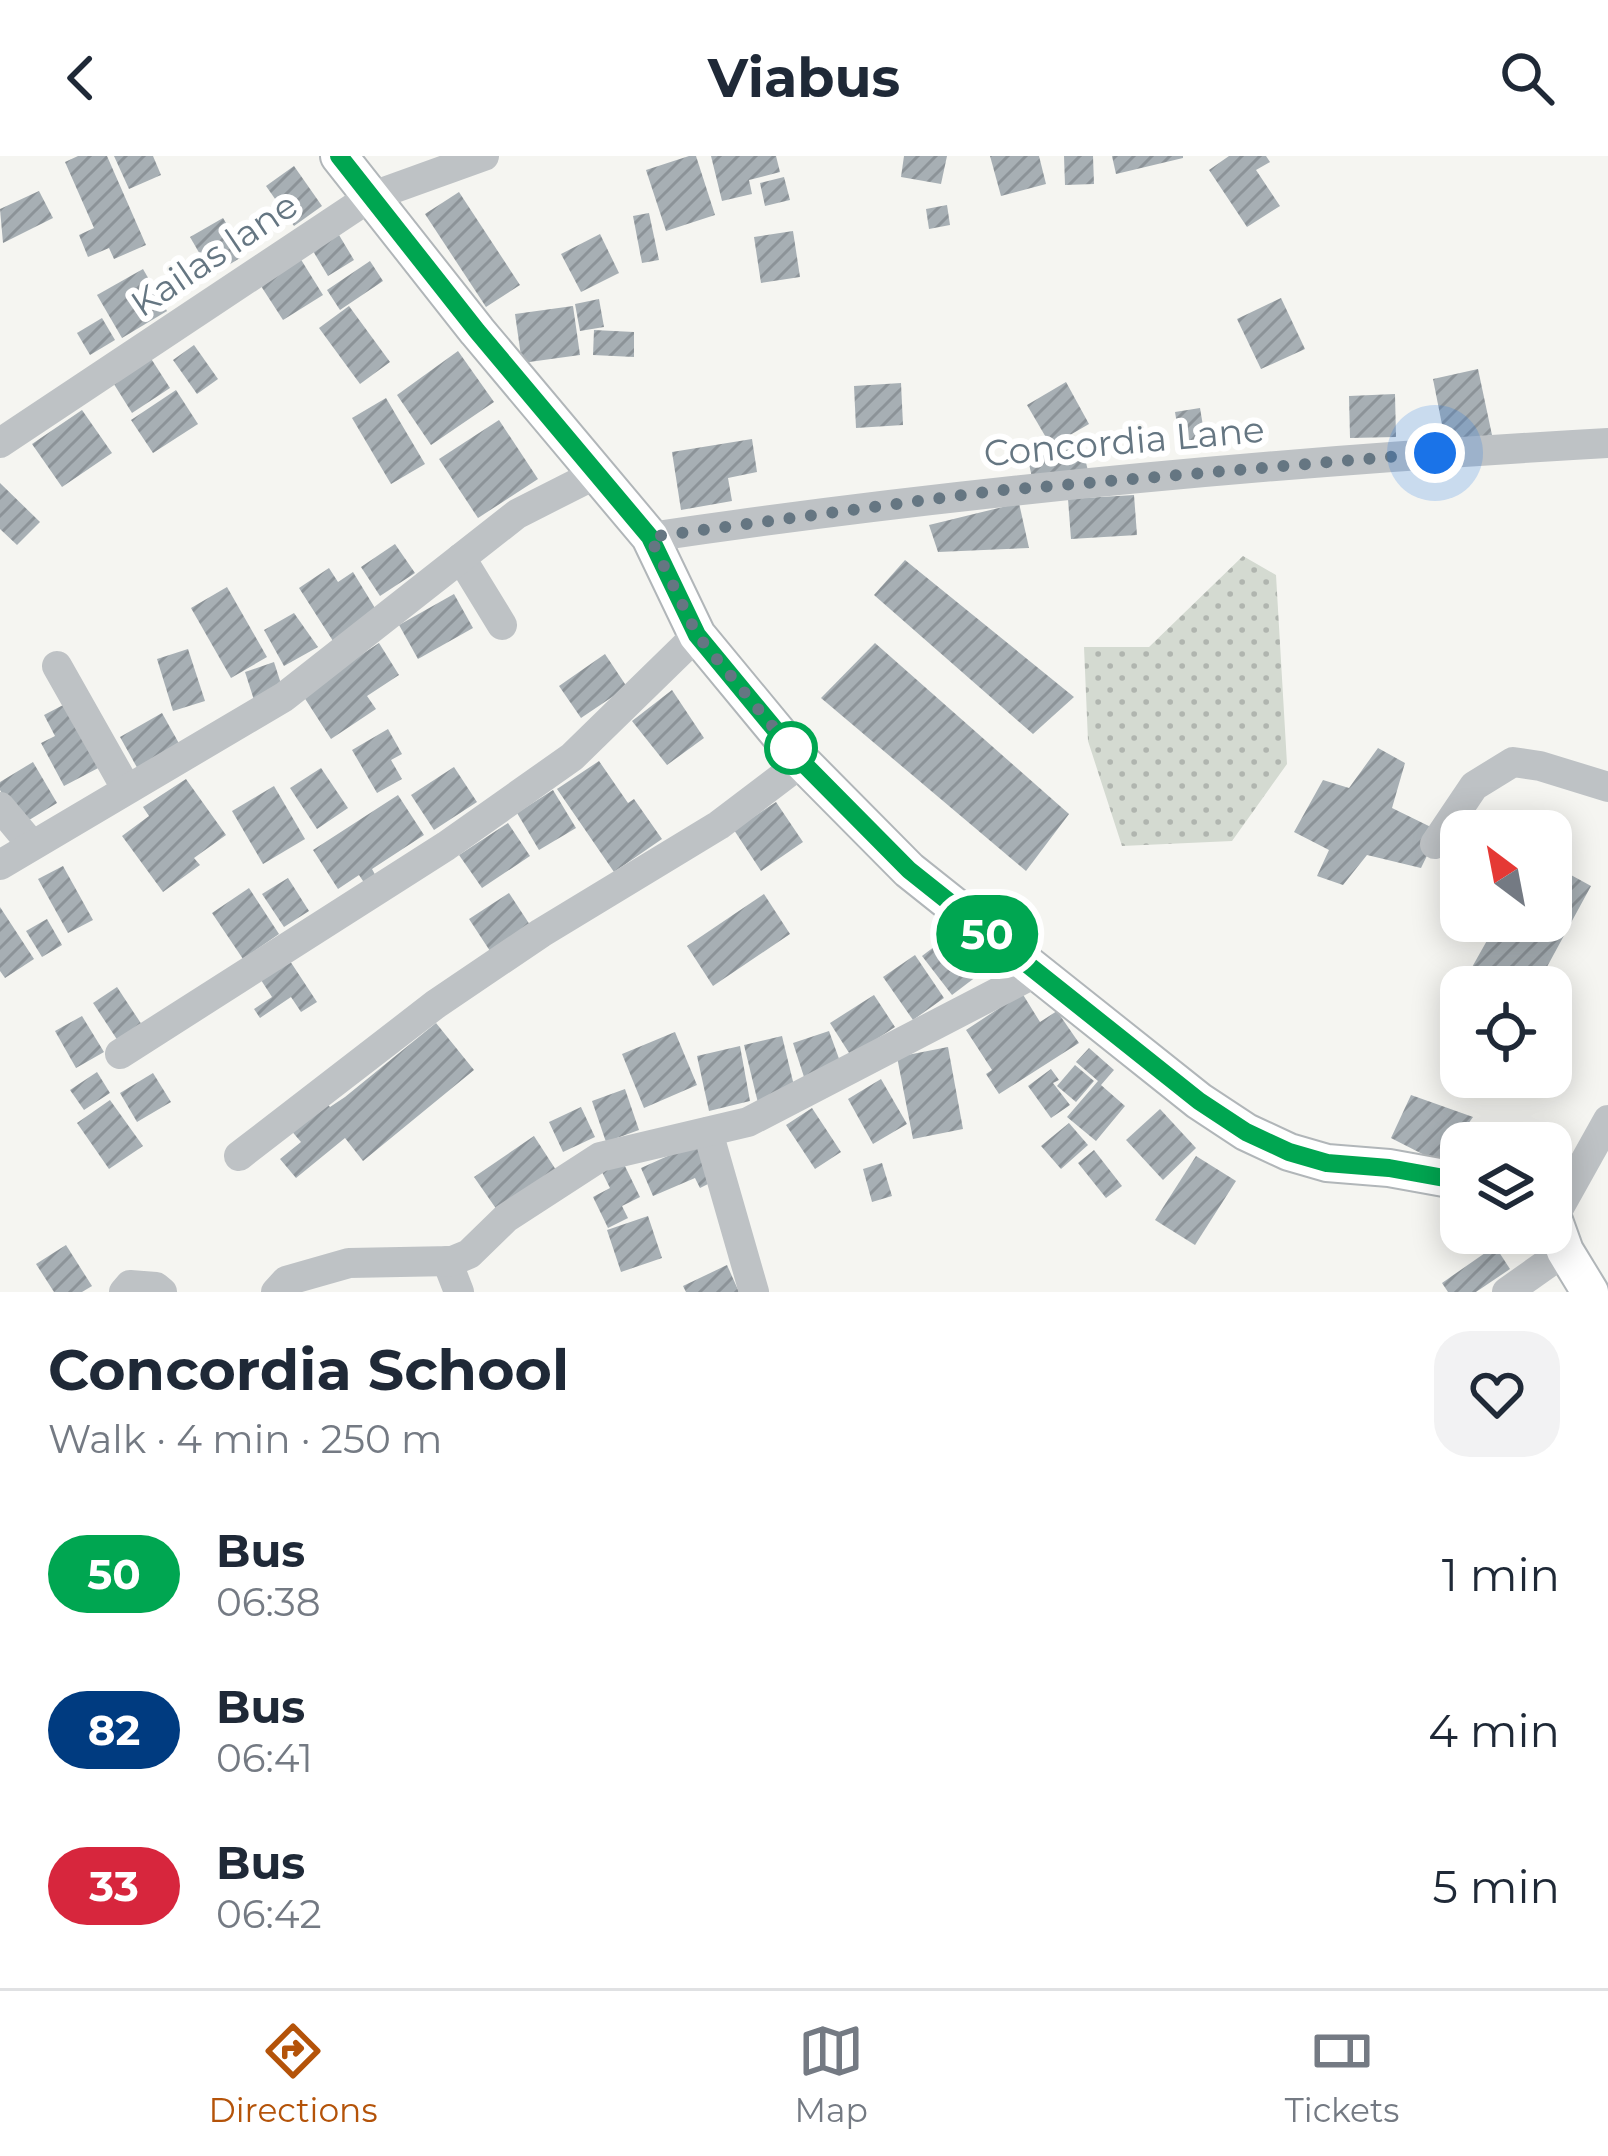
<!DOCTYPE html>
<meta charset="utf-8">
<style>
:root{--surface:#fff;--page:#f2f2f3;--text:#1f2937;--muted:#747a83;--line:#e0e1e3;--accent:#b45309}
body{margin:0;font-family:Montserrat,sans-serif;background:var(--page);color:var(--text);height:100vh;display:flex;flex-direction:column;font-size:45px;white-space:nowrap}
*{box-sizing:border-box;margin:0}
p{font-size:39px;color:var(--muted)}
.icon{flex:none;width:66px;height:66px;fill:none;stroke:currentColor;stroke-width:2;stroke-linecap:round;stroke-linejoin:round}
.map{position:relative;height:1136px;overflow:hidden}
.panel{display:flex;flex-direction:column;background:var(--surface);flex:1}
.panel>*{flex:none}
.badge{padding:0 24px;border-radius:39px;font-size:42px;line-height:78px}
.needle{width:78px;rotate:328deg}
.buttons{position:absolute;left:1440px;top:654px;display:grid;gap:24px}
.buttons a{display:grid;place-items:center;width:132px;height:132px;border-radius:24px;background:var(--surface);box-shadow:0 6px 30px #0003;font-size:60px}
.you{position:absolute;width:60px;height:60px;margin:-30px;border:9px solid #fff;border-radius:50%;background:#1a73e8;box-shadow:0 0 0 18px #1a73e833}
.map>.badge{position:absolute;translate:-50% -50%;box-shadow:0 0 0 6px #fff}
.round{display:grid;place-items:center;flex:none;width:126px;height:126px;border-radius:36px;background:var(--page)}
.overview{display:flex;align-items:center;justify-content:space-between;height:204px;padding:0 48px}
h1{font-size:57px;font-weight:700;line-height:90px}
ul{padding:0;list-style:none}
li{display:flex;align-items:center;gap:36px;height:156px;padding:0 48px}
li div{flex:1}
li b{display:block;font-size:45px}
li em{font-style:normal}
li .badge{min-width:132px;font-weight:700;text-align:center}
header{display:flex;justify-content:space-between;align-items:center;height:156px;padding:0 48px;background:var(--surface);font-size:54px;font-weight:700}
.tab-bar{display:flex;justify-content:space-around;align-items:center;height:168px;border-top:3px solid var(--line);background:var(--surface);font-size:33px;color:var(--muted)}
.tab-bar a{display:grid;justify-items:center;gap:6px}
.tab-bar .selected{color:var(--accent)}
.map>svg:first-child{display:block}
.park{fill:url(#park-dots)}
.building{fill:url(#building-hatch)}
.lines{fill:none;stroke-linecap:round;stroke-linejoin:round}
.major-casing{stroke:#b1b6b9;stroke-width:40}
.minor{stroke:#bec2c5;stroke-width:30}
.major{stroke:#fff;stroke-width:36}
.line-casing{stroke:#fff;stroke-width:27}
.line{stroke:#00a651;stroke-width:18}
.walk{stroke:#657682;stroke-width:12;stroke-dasharray:0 21.6}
.stop-dot{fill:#fff;stroke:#00a651;stroke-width:6}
.labels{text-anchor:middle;stroke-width:12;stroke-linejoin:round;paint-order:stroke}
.street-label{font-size:36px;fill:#657682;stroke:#fff}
</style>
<header><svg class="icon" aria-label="back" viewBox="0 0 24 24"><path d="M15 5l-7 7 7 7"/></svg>Viabus<svg class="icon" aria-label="search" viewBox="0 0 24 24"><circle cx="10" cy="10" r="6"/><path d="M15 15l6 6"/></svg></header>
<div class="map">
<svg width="1608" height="1136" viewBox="0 0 1608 1136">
<defs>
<pattern id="park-dots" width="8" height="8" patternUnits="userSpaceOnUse" patternTransform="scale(3)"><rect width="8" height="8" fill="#d4dad1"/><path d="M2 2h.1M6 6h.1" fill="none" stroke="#b0b5af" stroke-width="1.8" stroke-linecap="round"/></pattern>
<pattern id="building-hatch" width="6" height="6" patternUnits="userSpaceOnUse" patternTransform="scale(3)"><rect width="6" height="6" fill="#a7afb4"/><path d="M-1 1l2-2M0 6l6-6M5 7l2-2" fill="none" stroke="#8c9398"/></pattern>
</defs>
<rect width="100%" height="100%" fill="#f5f5f1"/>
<polygon class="park" points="1243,400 1276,419 1287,608 1232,685 1122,690 1088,585 1084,491 1149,491"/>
<g class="building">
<polygon points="78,0 107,0 146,89 114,103 109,92 88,101 79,79 94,72 65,6"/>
<polygon points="114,0 153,0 161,19 129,33"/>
<polygon points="689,0 696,0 715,59 666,75 646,14"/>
<polygon points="711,0 776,0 780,16 749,24 752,38 722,45"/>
<polygon points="904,0 947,0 941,28 901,21"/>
<polygon points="990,0 1039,0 1046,28 1001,40"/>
<polygon points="1064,0 1093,0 1094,28 1065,29"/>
<polygon points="1112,0 1183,0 1183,2 1116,18"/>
<polygon points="1229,0 1266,0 1270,6 1256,14 1280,50 1247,71 1209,14"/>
<polygon points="294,10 322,50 294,70 266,30"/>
<polygon points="784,21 790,44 765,50 760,27"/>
<polygon points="39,35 53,62 3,87 0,53"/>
<polygon points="459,36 520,129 486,151 425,58"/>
<polygon points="947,49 950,69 929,73 926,53"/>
<polygon points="649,57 659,104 642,107 633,60"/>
<polygon points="223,62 245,99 212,119 190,81"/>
<polygon points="793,75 800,121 761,127 754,81"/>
<polygon points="600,78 619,117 581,136 561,98"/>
<polygon points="339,79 354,104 328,120 313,95"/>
<polygon points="300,102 323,139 283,164 259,127"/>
<polygon points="370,105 383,125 340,154 327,134"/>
<polygon points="143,113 167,155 122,182 97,139"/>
<polygon points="1281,142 1305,193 1261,213 1237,163"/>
<polygon points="599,143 604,171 580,175 575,148"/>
<polygon points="349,150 390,206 360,228 319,172"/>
<polygon points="573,150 580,199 522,207 515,158"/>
<polygon points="102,162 115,184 90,199 77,177"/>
<polygon points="594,174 634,176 634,201 593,199"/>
<polygon points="194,189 218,223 197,238 173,204"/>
<polygon points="458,195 494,246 431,289 397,239"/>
<polygon points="150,201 170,232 132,257 112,225"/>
<polygon points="1478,213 1492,279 1446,289 1433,223"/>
<polygon points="1066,226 1089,268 1051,290 1027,249"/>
<polygon points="901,227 903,269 856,272 854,230"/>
<polygon points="176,234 198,268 153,297 131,264"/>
<polygon points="1395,238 1396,281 1350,282 1349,240"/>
<polygon points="386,242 425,308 391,328 352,262"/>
<polygon points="1200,252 1205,282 1180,286 1175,256"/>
<polygon points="82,254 112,297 62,331 32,288"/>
<polygon points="499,264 538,323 478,362 439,303"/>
<polygon points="752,283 757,316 728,322 732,345 681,354 672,296"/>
<polygon points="1082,290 1089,319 1034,331 1028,303"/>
<polygon points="0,327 40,366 17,389 0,373"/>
<polygon points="1134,339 1137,379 1071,383 1068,343"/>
<polygon points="1019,347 1029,392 938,396 929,369"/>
<polygon points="395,388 415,417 380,440 361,411"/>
<polygon points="905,404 1074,541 1033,578 874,439"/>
<polygon points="329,412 338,426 353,416 378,457 333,485 299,432"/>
<polygon points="227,431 267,501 231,522 191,452"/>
<polygon points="454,438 473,472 418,503 399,469"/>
<polygon points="294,457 318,491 284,510 264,474"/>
<polygon points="379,487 399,519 367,540 376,553 331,583 302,538"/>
<polygon points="875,487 1069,658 1026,715 821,542"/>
<polygon points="188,493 205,545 173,555 157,503"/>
<polygon points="605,498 627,531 581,562 559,530"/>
<polygon points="274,506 283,534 254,544 245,516"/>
<polygon points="672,534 704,582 667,609 632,565"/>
<polygon points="67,547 102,610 64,630 41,587 55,580 44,559"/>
<polygon points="162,557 181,591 139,615 120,581"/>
<polygon points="388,573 402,598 391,604 402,623 377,637 352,594"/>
<polygon points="1378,592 1405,607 1392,652 1439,675 1421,712 1367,699 1343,729 1317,720 1329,694 1294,676 1323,624 1349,632"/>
<polygon points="599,605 628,647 634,643 662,683 614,716 557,633"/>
<polygon points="33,606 57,647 21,669 0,634 0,626"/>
<polygon points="454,611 477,646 434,674 411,639"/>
<polygon points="321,612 348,652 317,673 290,632"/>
<polygon points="186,623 226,679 194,702 200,709 163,736 122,680 149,660 143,651"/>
<polygon points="274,630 305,683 263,708 232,655"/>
<polygon points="553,634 576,672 539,694 517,657"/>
<polygon points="398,639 424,679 372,713 378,724 367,731 359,719 338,733 313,694"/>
<polygon points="776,646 803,686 761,715 734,674"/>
<polygon points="508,667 530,700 482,732 459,699"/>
<polygon points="1551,708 1591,730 1536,831 1504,831 1471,813 1498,765 1551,765"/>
<polygon points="63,710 93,764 68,777 38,723"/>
<polygon points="288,722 309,755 284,771 262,738"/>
<polygon points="249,732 279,778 243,803 212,757"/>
<polygon points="509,737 530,769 490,795 469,763"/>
<polygon points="764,738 790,778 713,830 687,790"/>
<polygon points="0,751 34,803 5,822 0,815"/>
<polygon points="47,763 62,789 42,801 26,775"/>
<polygon points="955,775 985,814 952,839 922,800"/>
<polygon points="915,799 944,842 913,864 883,821"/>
<polygon points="290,805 317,846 301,856 291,841 260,862 254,853 272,841 261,824"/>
<polygon points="1463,823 1481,831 1461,831 1461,867 1444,858"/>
<polygon points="117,831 144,872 120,888 93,847"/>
<polygon points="1022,837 1040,866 1057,855 1079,887 999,938 986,918 992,914 966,874"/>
<polygon points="874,839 895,871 851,900 830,867"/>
<polygon points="82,860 104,896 76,912 55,875"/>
<polygon points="436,867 474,914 363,1005 345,982 296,1022 280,1003 301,986 289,972 323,943 330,951 345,941"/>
<polygon points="829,875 842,911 805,924 793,887"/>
<polygon points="675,876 697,929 644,952 622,898"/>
<polygon points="782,880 796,938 758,947 744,889"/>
<polygon points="740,890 750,945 709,955 697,900"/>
<polygon points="948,891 963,973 913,983 897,901"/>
<polygon points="1089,892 1114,914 1101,929 1125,950 1096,985 1067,961 1098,925 1076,906"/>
<polygon points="1075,909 1094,925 1076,946 1057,930"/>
<polygon points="1051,913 1059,924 1053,927 1070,949 1051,962 1028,930"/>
<polygon points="97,916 110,937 84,954 70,934"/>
<polygon points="153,917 171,946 137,966 120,937"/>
<polygon points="881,923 907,968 873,988 848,943"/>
<polygon points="625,933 639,974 606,986 592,945"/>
<polygon points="1411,939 1473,961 1440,1007 1391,982"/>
<polygon points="110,944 143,990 109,1013 77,967"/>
<polygon points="581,951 595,981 563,996 549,966"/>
<polygon points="812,952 841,996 815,1013 786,969"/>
<polygon points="1160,953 1196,992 1163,1024 1126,984"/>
<polygon points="1069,967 1088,989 1061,1013 1041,990"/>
<polygon points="534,980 556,1014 497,1054 474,1021"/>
<polygon points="699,986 716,1024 700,1032 695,1022 653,1040 641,1012"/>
<polygon points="1094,994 1122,1030 1106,1042 1078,1007"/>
<polygon points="1196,1000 1236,1025 1195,1089 1155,1064"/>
<polygon points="622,1004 640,1041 622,1050 628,1062 608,1072 593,1041 610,1032 601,1014"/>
<polygon points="882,1007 892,1040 872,1046 863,1013"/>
<polygon points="648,1060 662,1102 621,1116 607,1074"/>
<polygon points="66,1089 92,1130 82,1136 54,1136 36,1108"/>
<polygon points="1495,1090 1510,1113 1476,1136 1448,1136 1442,1127"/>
<polygon points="727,1109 739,1136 686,1136 683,1130"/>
</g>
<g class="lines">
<defs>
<g id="major">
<polyline points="339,0 477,175 650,381 697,479 802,606 909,714 1199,945 1246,976 1289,996 1327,1007 1389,1012 1461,1025"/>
<polyline points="1551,1056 1565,1095 1590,1136"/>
</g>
</defs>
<use href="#major" class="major-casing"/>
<g class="minor">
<polyline points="0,287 370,41 484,0"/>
<path d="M650 381C968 334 1288 305 1608 287"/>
<polyline points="461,402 502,469"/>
<polyline points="57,510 126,632"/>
<polyline points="0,651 32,689"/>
<polyline points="1435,688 1474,630 1513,606 1540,610 1608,631"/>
<polyline points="0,709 284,541 517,358 598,317"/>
<polyline points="120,898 446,690 572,601 697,479"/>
<polyline points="708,976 754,1136"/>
<polyline points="239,1000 436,848 541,777 719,669 802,606"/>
<polyline points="1555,1059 1608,964"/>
<polyline points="447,1105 459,1136"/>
<polyline points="124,1136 130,1129 156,1131 162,1136"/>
<polyline points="276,1136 286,1125 349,1107 452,1105 469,1098 506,1062 600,1001 748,966 1035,817"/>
<polyline points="1507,1136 1565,1095"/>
</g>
<use href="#major" class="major"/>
</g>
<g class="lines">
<defs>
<polyline id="line" points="339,0 477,175 650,381 697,479 802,606 909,714 1199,945 1246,976 1289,996 1327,1007 1389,1012 1461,1025"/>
</defs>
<use href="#line" class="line-casing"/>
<use href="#line" class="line"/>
<polyline class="walk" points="791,592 802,606 697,479 650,381 993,335 1435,297"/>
</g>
<circle class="stop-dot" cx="791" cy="592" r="24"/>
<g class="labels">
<g class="street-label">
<text transform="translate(214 98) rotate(-34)" y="13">Kailas lane</text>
<text transform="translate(1124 285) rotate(-5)" y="13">Concordia Lane</text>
</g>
</g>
</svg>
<div class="buttons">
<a><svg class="needle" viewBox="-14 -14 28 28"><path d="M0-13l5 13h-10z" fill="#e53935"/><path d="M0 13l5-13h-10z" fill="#747a83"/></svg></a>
<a><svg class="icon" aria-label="locate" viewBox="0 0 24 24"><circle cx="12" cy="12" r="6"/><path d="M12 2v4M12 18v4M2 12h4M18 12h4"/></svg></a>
<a><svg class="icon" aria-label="layers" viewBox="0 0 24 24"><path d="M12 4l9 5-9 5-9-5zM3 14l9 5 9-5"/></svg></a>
</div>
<div class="you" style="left:1435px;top:297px"></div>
<b class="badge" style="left:987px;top:778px;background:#00a651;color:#fff">50</b>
</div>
<section class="panel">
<div class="overview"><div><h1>Concordia School</h1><p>Walk · 4 min · 250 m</p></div><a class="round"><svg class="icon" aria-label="heart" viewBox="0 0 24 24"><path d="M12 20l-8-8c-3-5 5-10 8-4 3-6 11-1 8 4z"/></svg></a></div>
<ul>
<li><span class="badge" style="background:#00a651;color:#fff">50</span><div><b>Bus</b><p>06:38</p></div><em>1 min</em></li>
<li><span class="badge" style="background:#003b80;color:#fff">82</span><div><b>Bus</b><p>06:41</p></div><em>4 min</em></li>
<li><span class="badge" style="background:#d7263d;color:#fff">33</span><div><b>Bus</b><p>06:42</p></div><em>5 min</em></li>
</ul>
</section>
<nav class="tab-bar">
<a class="selected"><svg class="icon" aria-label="directions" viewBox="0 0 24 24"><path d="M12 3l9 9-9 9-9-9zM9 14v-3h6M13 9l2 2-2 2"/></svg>Directions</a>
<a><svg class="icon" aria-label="map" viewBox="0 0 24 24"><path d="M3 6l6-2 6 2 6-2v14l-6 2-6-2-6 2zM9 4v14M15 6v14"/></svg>Map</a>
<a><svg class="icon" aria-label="tickets" viewBox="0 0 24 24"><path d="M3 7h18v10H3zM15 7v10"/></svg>Tickets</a>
</nav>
